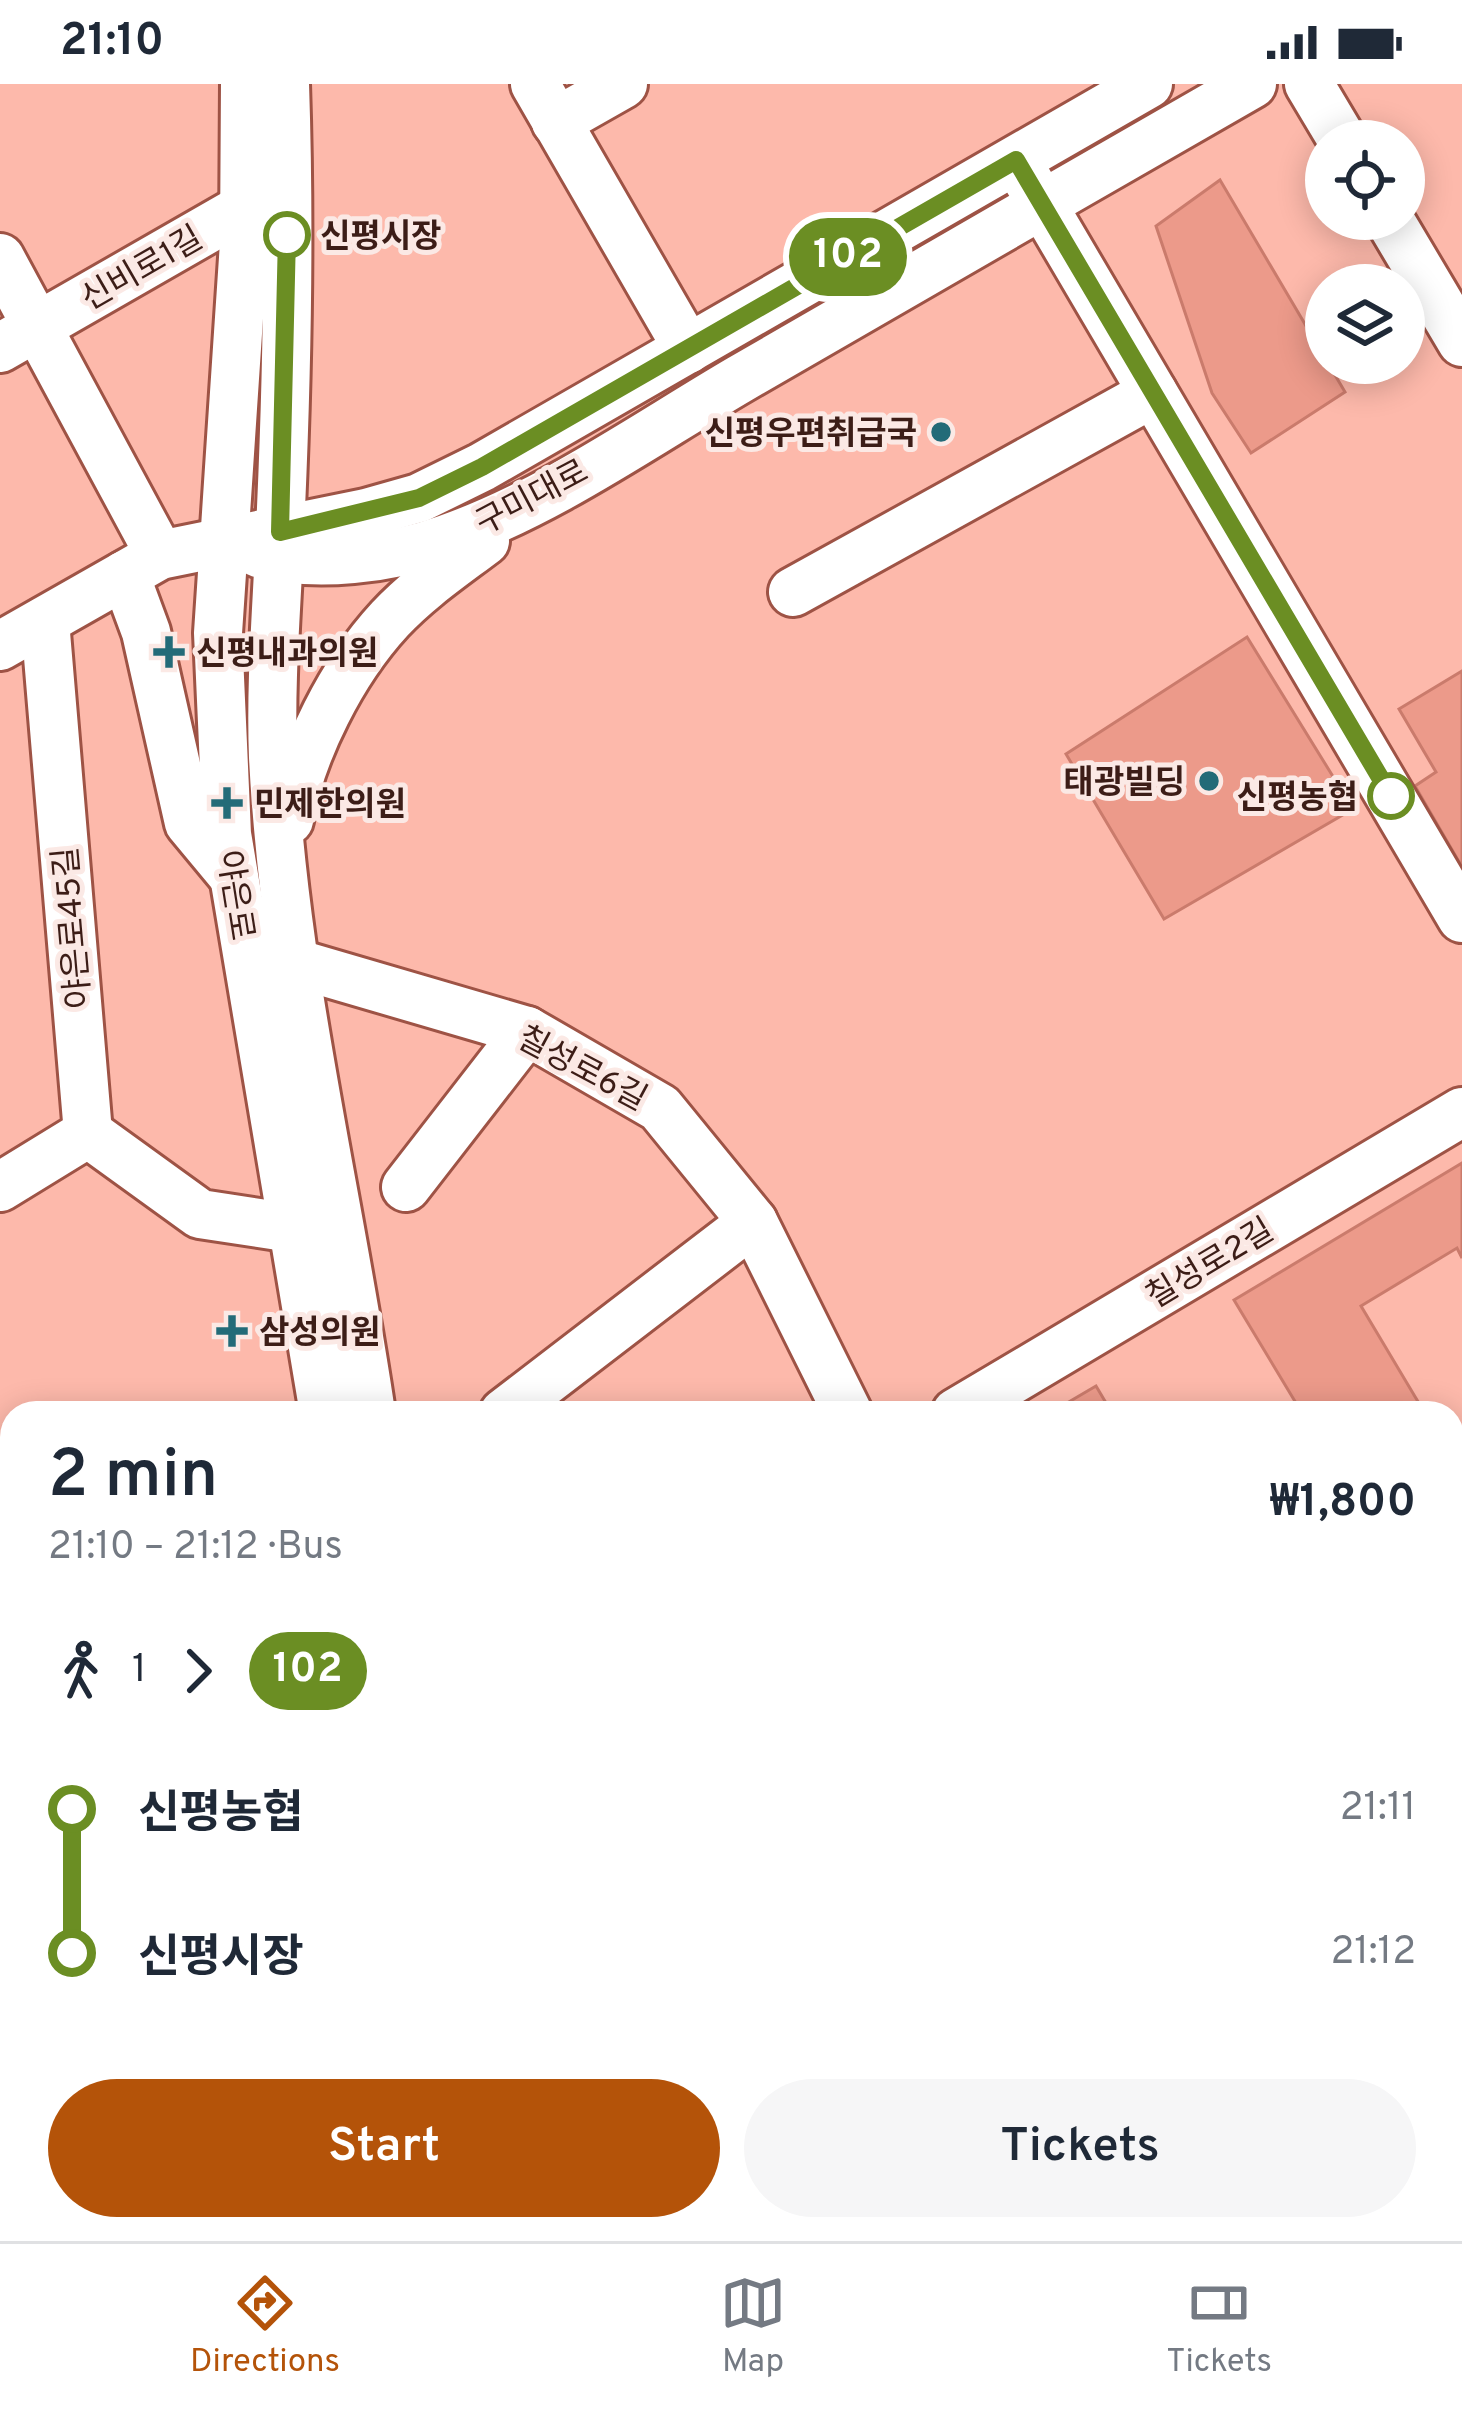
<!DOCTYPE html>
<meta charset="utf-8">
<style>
:root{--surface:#fff;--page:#f6f6f7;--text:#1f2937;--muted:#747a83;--line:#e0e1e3;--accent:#b45309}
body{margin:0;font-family:Overpass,"Noto Sans KR",sans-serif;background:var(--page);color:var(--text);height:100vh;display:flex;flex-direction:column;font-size:45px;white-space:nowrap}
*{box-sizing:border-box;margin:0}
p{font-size:39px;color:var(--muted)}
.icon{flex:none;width:66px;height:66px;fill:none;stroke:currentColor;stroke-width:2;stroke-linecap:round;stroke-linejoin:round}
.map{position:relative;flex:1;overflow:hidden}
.details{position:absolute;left:0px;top:1317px;width:1464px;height:840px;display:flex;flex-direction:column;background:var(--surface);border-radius:36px 36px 0 0;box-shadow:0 6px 30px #0003}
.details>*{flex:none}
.badge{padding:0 24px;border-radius:39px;font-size:42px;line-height:78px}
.tools{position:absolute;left:1305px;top:36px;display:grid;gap:24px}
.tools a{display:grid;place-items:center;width:120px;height:120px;border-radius:50%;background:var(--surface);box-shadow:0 6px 30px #0003;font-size:60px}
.map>.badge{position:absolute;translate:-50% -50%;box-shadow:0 0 0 6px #fff}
.legs{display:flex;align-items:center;gap:18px;height:132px;padding:0 48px;font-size:39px}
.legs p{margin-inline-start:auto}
.headline{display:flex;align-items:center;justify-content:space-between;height:204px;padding:0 48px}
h1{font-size:66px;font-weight:600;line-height:90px}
.action{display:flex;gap:24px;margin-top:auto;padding:24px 48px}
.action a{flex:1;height:138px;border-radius:72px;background:var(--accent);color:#fff;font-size:48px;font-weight:600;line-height:138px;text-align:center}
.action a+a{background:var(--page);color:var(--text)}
ul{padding:0 48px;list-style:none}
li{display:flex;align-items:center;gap:42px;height:144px;font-size:45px}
li i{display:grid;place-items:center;width:18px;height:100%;margin:0 15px;background:currentColor}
li i::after{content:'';width:30px;height:30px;margin:-15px;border:9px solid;border-radius:50%;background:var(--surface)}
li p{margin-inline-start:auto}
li:first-child i{background:linear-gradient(#0000 50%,currentColor 0)}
li:last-child i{background:linear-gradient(currentColor 50%,#0000 0)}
.status{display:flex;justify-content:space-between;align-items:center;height:84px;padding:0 60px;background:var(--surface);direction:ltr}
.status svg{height:33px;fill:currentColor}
.tab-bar{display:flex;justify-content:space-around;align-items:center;height:168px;border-top:3px solid var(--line);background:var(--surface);font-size:33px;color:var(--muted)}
.tab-bar a{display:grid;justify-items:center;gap:6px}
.tab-bar .selected{color:var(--accent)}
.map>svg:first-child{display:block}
.building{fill:#ec9a8a;stroke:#ca7b6c;stroke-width:3}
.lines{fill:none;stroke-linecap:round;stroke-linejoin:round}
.minor-casing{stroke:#9e5345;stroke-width:54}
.minor{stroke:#fff;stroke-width:48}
.line-1-casing{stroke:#fff;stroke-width:27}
.line-1{stroke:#6b8e23;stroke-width:18}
.stop-1-dot{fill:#fff;stroke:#6b8e23;stroke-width:6}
.poi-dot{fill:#236b78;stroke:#fbe9e5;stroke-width:4.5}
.labels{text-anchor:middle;stroke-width:10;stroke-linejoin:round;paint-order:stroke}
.stop-label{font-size:33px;font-weight:bold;fill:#3c1d17;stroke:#fbe9e5;text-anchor:start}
.street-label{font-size:33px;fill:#3c1d17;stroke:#fbe9e5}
.poi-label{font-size:33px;font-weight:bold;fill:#3c1d17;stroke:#fbe9e5;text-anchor:start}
</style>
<div class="status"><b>21:10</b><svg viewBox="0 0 49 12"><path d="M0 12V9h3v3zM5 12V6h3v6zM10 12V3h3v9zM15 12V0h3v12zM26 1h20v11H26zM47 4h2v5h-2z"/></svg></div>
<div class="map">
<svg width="1462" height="2157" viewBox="0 0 1462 2157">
<rect width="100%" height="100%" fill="#fdb9ab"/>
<g class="building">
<polygon points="1220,96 1345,308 1251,369 1212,309 1156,142"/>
<polygon points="1247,553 1353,725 1164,835 1066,670"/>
<polygon points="1462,587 1462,783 1415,702 1436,688 1399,625"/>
<polygon points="1462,1079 1462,1174 1457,1164 1361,1222 1420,1321 1407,1329 1302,1329 1234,1216"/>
<polygon points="1096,1302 1112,1329 1050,1329"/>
<polygon points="1462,1415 1462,1615 1452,1598 1452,1421"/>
</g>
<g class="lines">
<defs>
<g id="minor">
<polyline points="245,0 244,159 218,549 227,750 324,1329"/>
<path d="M285 0C290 148 287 297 280 446 277 522 270 596 273 673 284 893 339 1111 371 1329"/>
<polyline points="535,0 688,265"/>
<polyline points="1309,0 1343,57"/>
<polyline points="556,38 623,0"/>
<polyline points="1026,93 1462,834"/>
<polyline points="1389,135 1462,258"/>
<polyline points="0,174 160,471"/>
<polyline points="0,264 244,124"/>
<path d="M258 469C315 484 391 475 446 455 549 419 646 350 740 295 911 196 1081 98 1252 0"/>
<polyline points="125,491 146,548 189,739 233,792"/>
<polyline points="793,508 1153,309"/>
<polyline points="0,562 160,471 366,429 419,414 482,383 1148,0"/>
<path d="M289 736C301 668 342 587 390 535 418 505 452 482 485 457"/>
<polyline points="298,880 527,947 660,1024 753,1138 848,1329"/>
<polyline points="88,1049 200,1130 292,1144"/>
<polyline points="0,1103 88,1049 45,537"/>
<polyline points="406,1103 527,947"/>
<polyline points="504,1329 753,1138"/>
<polyline points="956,1329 1462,1028"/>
<polyline points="0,1413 12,1411"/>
<polyline points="0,1499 12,1497"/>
<polyline points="0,1685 12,1683"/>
<polyline points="1452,1786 1462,1780"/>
<polyline points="0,1871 12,1871"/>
<polyline points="456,2145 457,2157"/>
<polyline points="507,2145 508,2157"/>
<polyline points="726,2145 728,2157"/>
<polyline points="853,2145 853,2157"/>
</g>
</defs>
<use href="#minor" class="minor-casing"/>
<use href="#minor" class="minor"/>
</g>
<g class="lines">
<defs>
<polyline id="line-1" points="287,151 280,448 419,414 482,383 1016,76 1391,712"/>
</defs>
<use href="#line-1" class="line-1-casing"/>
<use href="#line-1" class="line-1"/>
</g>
<g class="stop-1-dot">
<circle cx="287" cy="151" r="21"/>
<circle cx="1391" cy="712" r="21"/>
</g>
<g class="poi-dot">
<circle cx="941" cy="348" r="12"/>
<path d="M163 550h12v12h12v12h-12v12h-12v-12h-12v-12h12z"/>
<circle cx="1209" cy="697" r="12"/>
<path d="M221 701h12v12h12v12h-12v12h-12v-12h-12v-12h12z"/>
<path d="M226 1229h12v12h12v12h-12v12h-12v-12h-12v-12h12z"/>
</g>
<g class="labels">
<g class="stop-label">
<text x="320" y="163">신평시장</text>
<text x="1358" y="724" text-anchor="end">신평농협</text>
</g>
<g class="street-label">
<text transform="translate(141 183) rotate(-30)" y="12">신비로1길</text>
<text transform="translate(531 412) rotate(-28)" y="12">구미대로</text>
<text transform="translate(237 811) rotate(81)" y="12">야은로</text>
<text transform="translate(71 844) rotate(-95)" y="12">야은로45길</text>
<text transform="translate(583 983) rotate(28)" y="12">칠성로6길</text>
<text transform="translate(1209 1178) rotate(-31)" y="12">칠성로2길</text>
</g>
<g class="poi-label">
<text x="917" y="360" text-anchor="end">신평우편취급국</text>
<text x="196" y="580">신평내과의원</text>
<text x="1185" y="709" text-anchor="end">태광빌딩</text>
<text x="254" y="731">민제한의원</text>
<text x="259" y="1259">삼성의원</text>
</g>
</g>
</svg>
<div class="tools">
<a><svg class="icon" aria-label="locate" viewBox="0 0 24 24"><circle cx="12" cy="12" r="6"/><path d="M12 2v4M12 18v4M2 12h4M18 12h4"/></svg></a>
<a><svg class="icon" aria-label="layers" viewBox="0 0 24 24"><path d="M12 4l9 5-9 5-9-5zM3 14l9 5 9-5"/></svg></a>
</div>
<b class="badge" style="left:848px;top:173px;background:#6b8e23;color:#fff">102</b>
<section class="details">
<div class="headline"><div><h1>2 min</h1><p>21:10 – 21:12 · Bus</p></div><b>₩1,800</b></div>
<div class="legs"><svg class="icon" aria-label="walk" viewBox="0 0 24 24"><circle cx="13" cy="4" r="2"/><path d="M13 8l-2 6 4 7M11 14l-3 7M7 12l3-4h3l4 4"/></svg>1<svg class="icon" aria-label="forward" viewBox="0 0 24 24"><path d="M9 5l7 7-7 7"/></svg><b class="badge" style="background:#6b8e23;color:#fff">102</b></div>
<ul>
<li><i style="color:#6b8e23"></i><b>신평농협</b><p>21:11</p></li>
<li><i style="color:#6b8e23"></i><b>신평시장</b><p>21:12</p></li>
</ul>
<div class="action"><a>Start</a><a>Tickets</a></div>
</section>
</div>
<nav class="tab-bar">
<a class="selected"><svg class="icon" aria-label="directions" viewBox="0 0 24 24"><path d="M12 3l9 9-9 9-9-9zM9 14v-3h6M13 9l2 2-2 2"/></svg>Directions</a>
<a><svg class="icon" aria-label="map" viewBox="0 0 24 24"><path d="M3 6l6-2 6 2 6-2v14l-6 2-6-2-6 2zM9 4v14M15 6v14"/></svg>Map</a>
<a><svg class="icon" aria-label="tickets" viewBox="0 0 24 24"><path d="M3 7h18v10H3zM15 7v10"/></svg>Tickets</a>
</nav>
